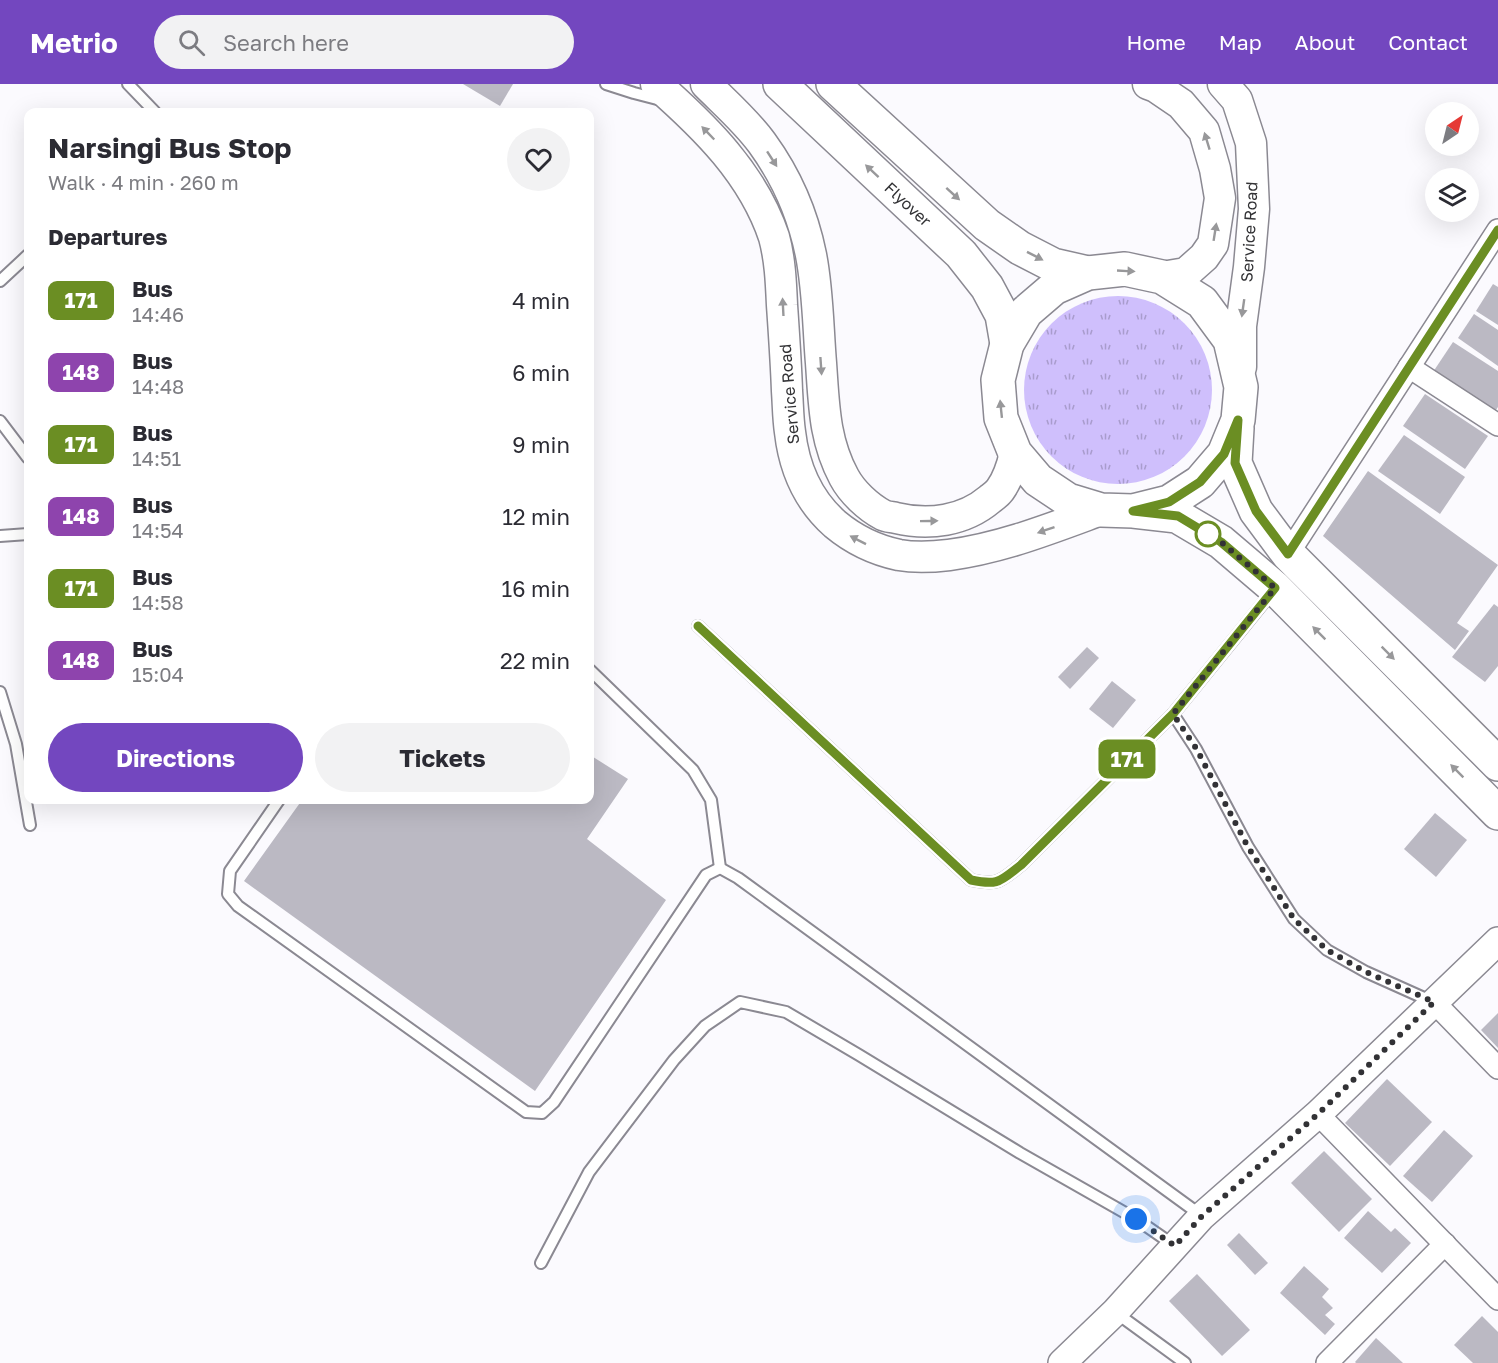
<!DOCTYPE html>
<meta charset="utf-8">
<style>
:root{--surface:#fff;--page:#f2f2f3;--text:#2b2b33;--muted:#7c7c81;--accent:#7347bf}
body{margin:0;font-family:"Golos Text",sans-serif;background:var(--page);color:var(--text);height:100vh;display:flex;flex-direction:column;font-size:22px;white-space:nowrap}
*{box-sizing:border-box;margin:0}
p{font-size:20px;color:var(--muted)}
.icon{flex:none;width:33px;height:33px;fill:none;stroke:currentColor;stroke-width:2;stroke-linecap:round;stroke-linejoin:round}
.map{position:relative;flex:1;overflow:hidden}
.details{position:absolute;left:24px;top:24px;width:570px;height:696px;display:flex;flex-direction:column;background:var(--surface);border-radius:12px;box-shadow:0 6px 24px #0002}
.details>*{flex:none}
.badge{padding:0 12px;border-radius:9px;font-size:21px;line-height:39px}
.needle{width:39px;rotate:35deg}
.tools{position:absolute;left:1425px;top:18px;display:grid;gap:12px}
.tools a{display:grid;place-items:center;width:54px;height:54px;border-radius:50%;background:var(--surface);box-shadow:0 6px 24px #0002;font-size:30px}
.you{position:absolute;width:30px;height:30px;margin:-15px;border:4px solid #fff;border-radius:50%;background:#1a73e8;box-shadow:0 0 0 9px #1a73e833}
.map>.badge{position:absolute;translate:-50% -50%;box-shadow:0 0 0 3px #fff}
h2{padding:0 24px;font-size:22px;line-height:54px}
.round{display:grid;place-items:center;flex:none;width:63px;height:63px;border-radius:32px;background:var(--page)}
.headline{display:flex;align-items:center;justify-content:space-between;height:102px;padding:0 24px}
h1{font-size:28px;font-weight:700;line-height:45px}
.action{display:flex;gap:12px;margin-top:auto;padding:12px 24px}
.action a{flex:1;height:69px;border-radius:36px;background:var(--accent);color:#fff;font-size:24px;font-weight:700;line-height:69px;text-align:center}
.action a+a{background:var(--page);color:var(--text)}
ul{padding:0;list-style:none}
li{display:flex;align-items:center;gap:18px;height:72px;padding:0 24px}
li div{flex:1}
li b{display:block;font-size:22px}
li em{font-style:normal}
li .badge{min-width:66px;font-weight:700;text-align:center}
header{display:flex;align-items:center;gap:36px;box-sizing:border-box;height:84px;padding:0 30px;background:var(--accent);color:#fff}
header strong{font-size:28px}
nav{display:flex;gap:33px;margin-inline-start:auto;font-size:21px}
.search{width:420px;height:54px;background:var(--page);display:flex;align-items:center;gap:15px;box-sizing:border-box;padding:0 21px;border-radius:33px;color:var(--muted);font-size:22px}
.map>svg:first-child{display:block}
.park{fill:url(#park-tufts)}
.building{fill:#bbb9c3}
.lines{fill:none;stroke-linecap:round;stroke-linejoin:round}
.service-casing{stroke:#8b8992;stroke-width:14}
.minor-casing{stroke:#8b8992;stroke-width:24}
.tertiary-casing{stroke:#8b8992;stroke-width:30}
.secondary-casing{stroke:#8b8992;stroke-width:33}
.primary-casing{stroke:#8b8992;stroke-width:36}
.service{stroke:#fff;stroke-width:10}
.minor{stroke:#fff;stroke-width:21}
.tertiary{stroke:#fff;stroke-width:27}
.secondary{stroke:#fff;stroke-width:30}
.primary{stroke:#fff;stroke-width:33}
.oneway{fill:#98989a}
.line-casing{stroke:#fff;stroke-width:14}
.line{stroke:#6b8e23;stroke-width:9}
.walk{stroke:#323235;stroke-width:6;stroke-dasharray:0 10.8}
.stop-dot{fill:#fff;stroke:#6b8e23;stroke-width:3}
.labels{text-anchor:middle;stroke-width:4.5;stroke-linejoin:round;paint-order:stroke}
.street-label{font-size:16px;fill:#323235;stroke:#fff}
</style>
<header>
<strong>Metrio</strong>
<div class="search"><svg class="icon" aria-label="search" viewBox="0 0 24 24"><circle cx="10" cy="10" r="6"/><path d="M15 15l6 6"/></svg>Search here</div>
<nav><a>Home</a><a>Map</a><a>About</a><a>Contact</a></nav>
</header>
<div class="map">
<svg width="1498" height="1279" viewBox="0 0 1498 1279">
<defs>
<pattern id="park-tufts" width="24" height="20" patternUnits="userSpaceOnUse" patternTransform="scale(1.5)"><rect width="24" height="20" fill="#cfbffc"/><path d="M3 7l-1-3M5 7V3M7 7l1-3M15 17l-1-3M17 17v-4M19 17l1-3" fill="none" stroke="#a99ccd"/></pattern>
</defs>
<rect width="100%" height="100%" fill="#fbfafe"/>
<circle class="park" cx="1118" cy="306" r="94"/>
<g class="building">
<polygon points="463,0 513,0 500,22"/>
<polygon points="1493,200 1498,203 1498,241 1476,227"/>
<polygon points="1474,230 1498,246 1498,282 1458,254"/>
<polygon points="1453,258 1498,287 1498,323 1494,329 1433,288"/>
<polygon points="1425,310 1488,352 1465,385 1403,342"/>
<polygon points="1404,351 1465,393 1440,430 1378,387"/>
<polygon points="1368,387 1498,481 1457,539 1469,547 1455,566 1323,452"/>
<polygon points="1494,520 1498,523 1498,582 1485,598 1452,573"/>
<polygon points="1087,563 1099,574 1070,605 1058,593"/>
<polygon points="1112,597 1136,616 1113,644 1089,625"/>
<polygon points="590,671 628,695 587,755 666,816 535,1007 244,797 302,716 590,716"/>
<polygon points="1435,729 1467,756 1436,793 1404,765"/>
<polygon points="1498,929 1498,964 1481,946"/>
<polygon points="1387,995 1432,1038 1390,1082 1345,1039"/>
<polygon points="1444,1046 1473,1072 1432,1118 1403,1092"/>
<polygon points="1324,1067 1372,1115 1339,1148 1291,1099"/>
<polygon points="1368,1127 1391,1148 1395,1144 1411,1159 1382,1189 1344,1154"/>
<polygon points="1239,1149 1268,1179 1255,1191 1227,1161"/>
<polygon points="1304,1182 1329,1205 1322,1213 1333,1224 1325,1231 1335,1240 1325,1251 1280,1209"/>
<polygon points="1197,1190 1250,1246 1222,1272 1169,1217"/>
<polygon points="1482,1232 1498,1248 1498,1279 1473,1279 1454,1261"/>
<polygon points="1376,1254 1403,1279 1356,1279 1355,1278"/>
</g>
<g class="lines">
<defs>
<g id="service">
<polyline points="128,0 155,28"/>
<polyline points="606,0 634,9 661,16"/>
<polyline points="0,197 28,171"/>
<polyline points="0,337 28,374"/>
<polyline points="0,452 28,450"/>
<path d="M698 542 971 796C999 802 1000 797 1021 781L1173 630 1273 507"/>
<polyline points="590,586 693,686 711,716 720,784"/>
<polyline points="0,608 16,660 30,741"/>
<polyline points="1173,630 1196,665 1248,763 1294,835 1327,866 1366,888 1433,918"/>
<polyline points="279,716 230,787 228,810 238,822 526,1028 542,1029 554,1018 706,791 720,784"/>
<polyline points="720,784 738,794 1202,1132"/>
<polyline points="541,1179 589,1088 674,976 705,942 740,918 786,928 859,971 1020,1069 1136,1135 1175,1162"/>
<polyline points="1115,1228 1185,1279"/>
</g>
<g id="minor">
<polyline points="1409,283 1498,341"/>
<polyline points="1288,470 1498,146"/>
<polyline points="1434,918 1498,984"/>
<polyline points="1318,1030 1498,1215"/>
<polyline points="1327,1279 1445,1160"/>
</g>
<polyline id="tertiary" points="1062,1279 1115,1228 1202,1132 1318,1030 1498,857"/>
<g id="secondary">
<path d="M656 0C705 43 753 90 774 153 780 175 781 198 782 221 784 250 786 278 787 307 788 321 788 335 790 348 794 383 808 416 835 440 853 455 875 466 899 471 916 474 932 473 949 471 1002 464 1052 444 1101 426"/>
<path d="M706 0C725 19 746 37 762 59 786 92 803 131 811 171 818 206 818 243 821 279 824 320 824 356 844 393 852 408 868 423 883 431 887 433 892 433 896 434 929 442 964 437 990 415 994 412 997 410 1000 406 1008 395 1012 382 1015 369"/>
<polyline points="1148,0 1156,3 1181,20 1204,47 1215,85 1220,114 1213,160 1204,173 1186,189 1162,193"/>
<polyline points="1223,0 1237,16 1251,59 1254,125 1249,183 1241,242 1241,283"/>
</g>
<g id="primary">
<polyline points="780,0 961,170 987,203 1002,231 1007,260"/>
<polyline points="833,0 987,141 1020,164 1053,181 1088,189"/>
<polyline points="1237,344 1235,379 1256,427 1288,470 1498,680"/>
<polyline points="1133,427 1169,418 1200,398 1224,370 1238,336 1241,303 1230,256 1202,218 1162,193 1125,185 1088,189 1054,204 1026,228 1007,260 998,296 1001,334 1015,369 1038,396 1068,416 1101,426 1133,427 1177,432 1221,458 1275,504 1498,729"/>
</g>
</defs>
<use href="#service" class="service-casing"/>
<use href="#minor" class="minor-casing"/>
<use href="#tertiary" class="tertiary-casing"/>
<use href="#secondary" class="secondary-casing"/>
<use href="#primary" class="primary-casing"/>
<use href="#service" class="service"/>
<use href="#minor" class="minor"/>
<use href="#tertiary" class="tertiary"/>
<use href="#secondary" class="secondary"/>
<use href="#primary" class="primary"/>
</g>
<defs><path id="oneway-solid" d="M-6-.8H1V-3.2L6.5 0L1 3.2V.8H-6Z" transform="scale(1.5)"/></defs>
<g class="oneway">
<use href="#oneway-solid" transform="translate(708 49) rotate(-134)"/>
<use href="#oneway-solid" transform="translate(1207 57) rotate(-107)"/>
<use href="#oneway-solid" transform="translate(772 75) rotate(57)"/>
<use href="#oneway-solid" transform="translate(872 87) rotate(-137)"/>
<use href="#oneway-solid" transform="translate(953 110) rotate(42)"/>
<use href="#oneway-solid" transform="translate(1215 148) rotate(-81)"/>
<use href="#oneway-solid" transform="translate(1035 172) rotate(27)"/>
<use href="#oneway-solid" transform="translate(1126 187) rotate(3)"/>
<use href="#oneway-solid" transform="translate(783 223) rotate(-93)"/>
<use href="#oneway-solid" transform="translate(1243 224) rotate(98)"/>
<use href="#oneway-solid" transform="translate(821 282) rotate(86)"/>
<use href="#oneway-solid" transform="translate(1001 325) rotate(-96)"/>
<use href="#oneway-solid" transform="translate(929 437) rotate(-1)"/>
<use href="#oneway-solid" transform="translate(1046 446) rotate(161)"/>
<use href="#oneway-solid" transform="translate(858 456) rotate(-153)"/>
<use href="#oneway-solid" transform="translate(1319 549) rotate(-135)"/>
<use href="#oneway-solid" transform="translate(1388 569) rotate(45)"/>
<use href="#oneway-solid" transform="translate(1457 687) rotate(-135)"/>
</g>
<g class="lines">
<defs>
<path id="line" d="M698 542 971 796C999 802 1000 797 1021 781L1173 630 1275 504 1221 458 1178 432 1133 427 1169 418 1200 398 1224 370 1238 336 1235 379 1256 427 1288 470 1498 146"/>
</defs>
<use href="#line" class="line-casing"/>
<use href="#line" class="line"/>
<polyline class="walk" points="1136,1135 1175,1162 1202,1132 1318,1030 1434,918 1366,888 1327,866 1294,835 1248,763 1196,664 1173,630 1275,504 1221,458 1207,449 1208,450"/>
</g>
<circle class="stop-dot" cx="1208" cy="450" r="12"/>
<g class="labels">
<g class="street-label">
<text transform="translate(908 120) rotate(43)" y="6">Flyover</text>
<text transform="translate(1249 148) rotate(-87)" y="6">Service Road</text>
<text transform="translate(789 310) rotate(-95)" y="6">Service Road</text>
</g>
</g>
</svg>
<div class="tools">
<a><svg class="needle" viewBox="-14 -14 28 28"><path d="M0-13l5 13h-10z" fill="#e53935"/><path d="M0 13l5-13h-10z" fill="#7c7c81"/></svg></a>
<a><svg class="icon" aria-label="layers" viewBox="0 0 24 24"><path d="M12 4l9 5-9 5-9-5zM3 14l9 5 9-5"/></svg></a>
</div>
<div class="you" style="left:1136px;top:1135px"></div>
<b class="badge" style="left:1127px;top:675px;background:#6b8e23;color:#fff">171</b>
<section class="details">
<div class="headline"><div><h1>Narsingi Bus Stop</h1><p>Walk · 4 min · 260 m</p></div><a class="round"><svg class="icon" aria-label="heart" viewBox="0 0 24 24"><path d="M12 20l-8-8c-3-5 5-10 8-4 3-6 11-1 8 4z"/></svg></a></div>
<h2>Departures</h2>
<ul>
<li><span class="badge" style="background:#6b8e23;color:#fff">171</span><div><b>Bus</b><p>14:46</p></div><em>4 min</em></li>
<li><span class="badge" style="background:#8e44ad;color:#fff">148</span><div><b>Bus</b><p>14:48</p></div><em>6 min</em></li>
<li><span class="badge" style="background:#6b8e23;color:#fff">171</span><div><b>Bus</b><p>14:51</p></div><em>9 min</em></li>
<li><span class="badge" style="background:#8e44ad;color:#fff">148</span><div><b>Bus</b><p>14:54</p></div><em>12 min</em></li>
<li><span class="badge" style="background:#6b8e23;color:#fff">171</span><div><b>Bus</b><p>14:58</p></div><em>16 min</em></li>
<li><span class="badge" style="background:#8e44ad;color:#fff">148</span><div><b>Bus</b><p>15:04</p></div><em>22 min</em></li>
</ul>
<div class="action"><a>Directions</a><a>Tickets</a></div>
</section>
</div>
